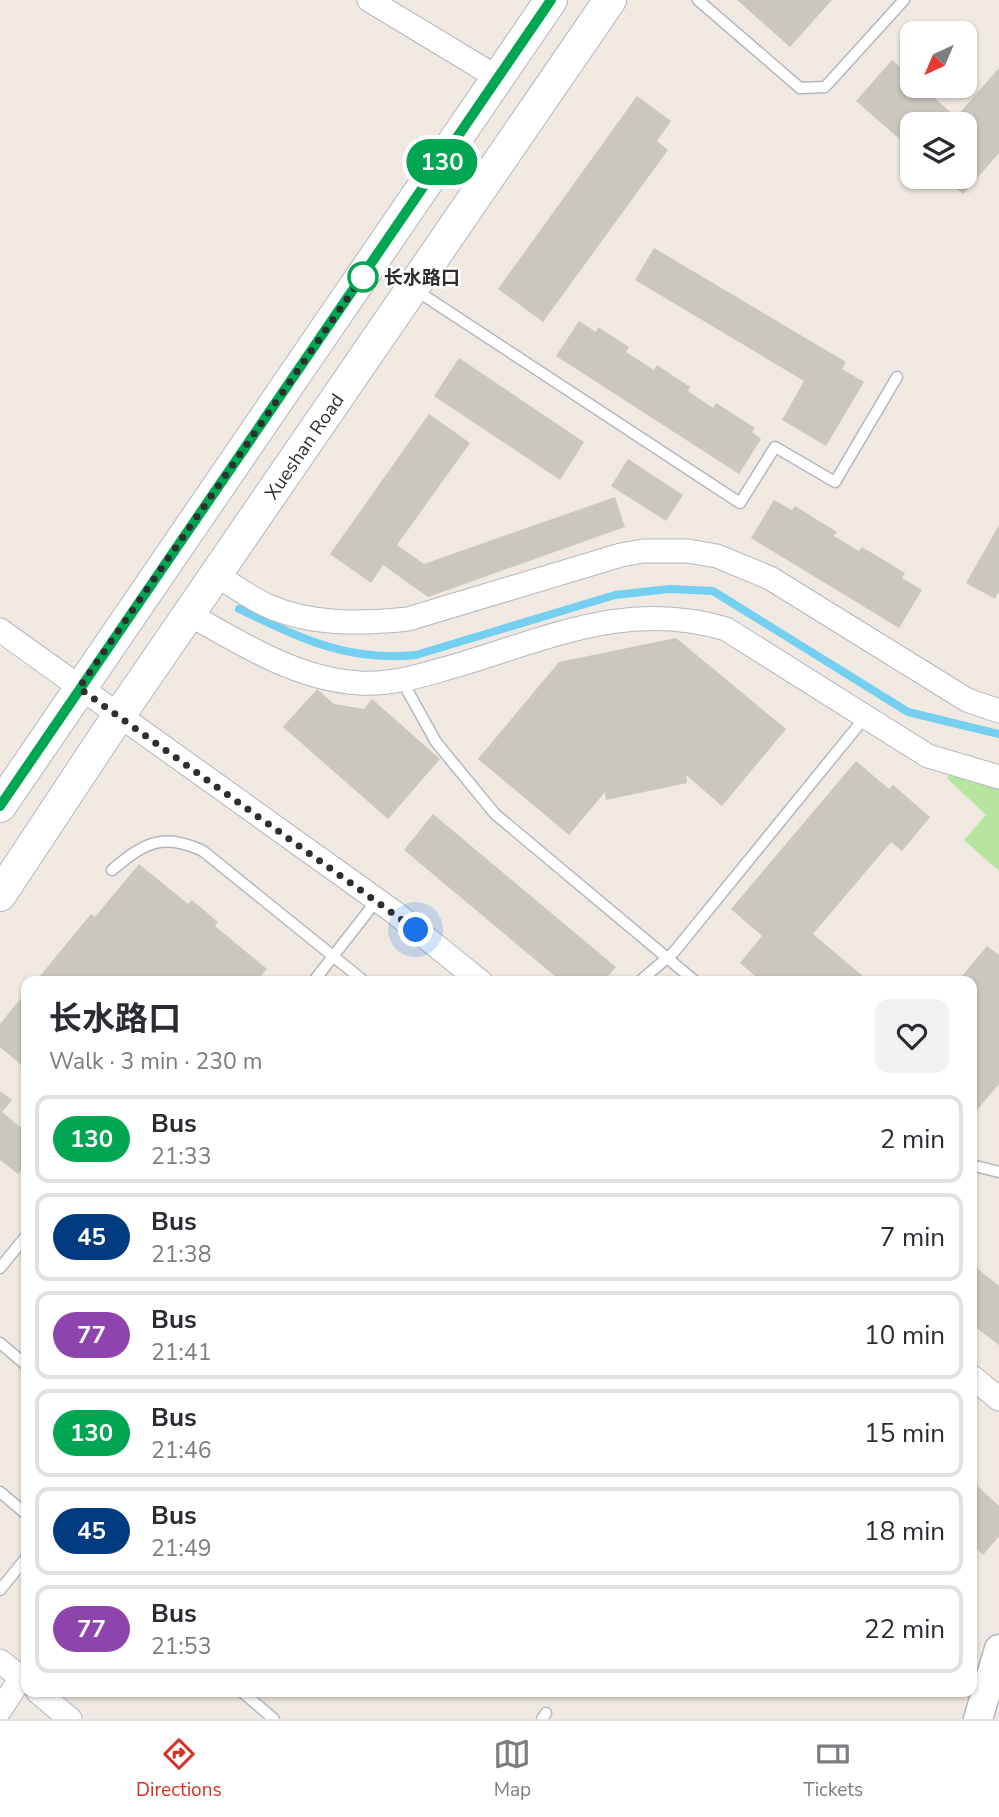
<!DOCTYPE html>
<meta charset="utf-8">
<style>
:root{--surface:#fff;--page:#f2f2f3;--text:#2b2b33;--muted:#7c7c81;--line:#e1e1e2;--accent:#d93025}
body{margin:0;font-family:"Nunito Sans","Noto Sans SC",sans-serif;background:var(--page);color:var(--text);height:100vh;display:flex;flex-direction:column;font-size:26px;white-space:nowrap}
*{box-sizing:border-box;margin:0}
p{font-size:23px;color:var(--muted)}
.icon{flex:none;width:38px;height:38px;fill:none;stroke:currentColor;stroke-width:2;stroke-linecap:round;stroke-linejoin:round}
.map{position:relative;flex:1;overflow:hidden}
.details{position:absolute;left:21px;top:976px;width:956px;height:721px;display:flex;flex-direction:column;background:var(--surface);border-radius:14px;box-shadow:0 2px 5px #0004}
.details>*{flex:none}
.badge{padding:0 14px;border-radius:23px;font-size:24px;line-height:46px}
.needle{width:46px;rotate:224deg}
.controls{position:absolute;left:900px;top:21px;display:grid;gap:14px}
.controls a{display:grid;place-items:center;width:77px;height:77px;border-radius:14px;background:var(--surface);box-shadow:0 2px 5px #0004;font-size:35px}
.you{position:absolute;width:35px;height:35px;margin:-18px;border:5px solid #fff;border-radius:50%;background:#1a73e8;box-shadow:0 0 0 10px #1a73e833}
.map>.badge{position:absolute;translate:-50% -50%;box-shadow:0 0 0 4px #fff}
.round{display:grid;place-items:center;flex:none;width:74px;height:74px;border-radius:14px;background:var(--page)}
.headline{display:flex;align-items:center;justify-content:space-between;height:119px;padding:0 28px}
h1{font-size:33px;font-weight:700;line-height:52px}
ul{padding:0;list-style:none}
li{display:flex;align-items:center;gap:21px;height:88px;margin:0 14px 10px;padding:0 14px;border:4px solid var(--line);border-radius:14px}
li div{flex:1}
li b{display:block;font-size:26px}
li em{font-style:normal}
li .badge{min-width:77px;font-weight:700;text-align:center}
.menu{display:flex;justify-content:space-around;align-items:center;height:98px;border-top:2px solid var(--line);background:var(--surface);font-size:19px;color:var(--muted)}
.menu a{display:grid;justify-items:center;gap:4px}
.menu .current{color:var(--accent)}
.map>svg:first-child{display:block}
.green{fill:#b6e59e}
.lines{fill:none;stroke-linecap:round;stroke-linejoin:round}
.stream{stroke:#75cff0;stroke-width:8}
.building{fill:#cbc7bf}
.service-casing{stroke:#b4b7c1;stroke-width:13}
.minor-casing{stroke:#b4b7c1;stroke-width:25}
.tertiary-casing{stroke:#b4b7c1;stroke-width:31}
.secondary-casing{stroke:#b4b7c1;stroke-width:34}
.service{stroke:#fff;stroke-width:10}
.minor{stroke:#fff;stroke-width:23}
.tertiary{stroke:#fff;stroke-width:28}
.secondary{stroke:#fff;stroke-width:32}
.line-casing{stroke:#fff;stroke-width:16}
.line{stroke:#00a651;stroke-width:10}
.walk{stroke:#2e2e2e;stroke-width:7;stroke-dasharray:0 12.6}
.stop-dot{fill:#fff;stroke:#00a651;stroke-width:3.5}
.labels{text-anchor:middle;stroke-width:5;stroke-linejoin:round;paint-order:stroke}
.stop-label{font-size:19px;font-weight:bold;fill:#2e2e2e;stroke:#fff;text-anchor:start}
.street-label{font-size:19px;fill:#2e2e2e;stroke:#fff}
</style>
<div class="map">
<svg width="999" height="1719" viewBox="0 0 999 1719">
<rect width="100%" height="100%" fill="#efe9e1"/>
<polygon class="green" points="953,770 999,785 999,871 964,840 986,815 947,778"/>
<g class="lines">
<path class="stream" d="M239 609C301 638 346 662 416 655L615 595 669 589 713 591 908 712 999 734"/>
</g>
<g class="building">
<polygon points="737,0 832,0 790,47"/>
<polygon points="892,60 912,78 912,86 921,86 956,117 999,68 999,153 963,194 943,177 964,177 964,124 912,124 912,150 856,101"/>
<polygon points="637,96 671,121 657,141 668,150 543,322 498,289"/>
<polygon points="654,248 846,362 842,369 864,382 826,446 782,420 804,381 635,280"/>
<polygon points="579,321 596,332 598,327 629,347 626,352 654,370 657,365 690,387 688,391 713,408 716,403 755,428 752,432 761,439 739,474 556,356"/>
<polygon points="459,358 584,442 560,480 434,396"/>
<polygon points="429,414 470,443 397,545 424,564 615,497 625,527 428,597 383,565 371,583 330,554"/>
<polygon points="628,459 683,495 666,521 611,486"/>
<polygon points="774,500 792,510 795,506 837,532 834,536 859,551 862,547 905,573 902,578 922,590 899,628 751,538"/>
<polygon points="999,525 999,591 995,599 966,583"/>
<polygon points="676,638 786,729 722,806 686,775 687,783 606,800 605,792 569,835 478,759 559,662"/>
<polygon points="317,689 334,704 364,709 372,699 440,759 388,819 283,727"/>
<polygon points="856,761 889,789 893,785 930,817 902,851 891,842 813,934 870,982 762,982 740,963 762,936 731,909"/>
<polygon points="433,814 616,967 603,982 562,982 404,850"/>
<polygon points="139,864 188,904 192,900 218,922 215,926 267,969 256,982 35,982 91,914 95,917"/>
<polygon points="987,946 999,955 999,1084 971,1117 971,982 957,982"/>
<polygon points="26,992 26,1069 0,1047 0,1024"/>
<polygon points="0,1091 12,1100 2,1112 26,1132 26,1164 18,1174 0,1160"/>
<polygon points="971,1263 999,1286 999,1345 971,1324"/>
<polygon points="971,1480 999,1506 999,1536 983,1555 971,1544"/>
</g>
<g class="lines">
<defs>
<g id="service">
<polyline points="698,0 800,88 825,87 904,0"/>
<polyline points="414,289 740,503 775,447 835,482 897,377"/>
<polyline points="402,681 436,742 495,814 696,982"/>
<path d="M112 870C144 843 162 832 203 851L365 982"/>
<polyline points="313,982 377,900"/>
<polyline points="639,982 674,952 866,716"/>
<polyline points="971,1165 999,1172"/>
<polyline points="0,1268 26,1236"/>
<polyline points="0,1343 26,1365"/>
<polyline points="0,1492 26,1514"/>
<polyline points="0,1590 26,1558"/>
<polyline points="242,1692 274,1719"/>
<polyline points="542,1719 546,1713"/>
</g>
<g id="minor">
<polyline points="369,0 498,78"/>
<path d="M216 575C233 585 250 598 268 606 311 625 362 624 408 619L621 555 643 551H688L717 556 770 578 967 700 999 711"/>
<path d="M189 614C241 644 299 680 360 683 395 685 426 674 458 665 552 637 628 600 726 629L928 756 999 777"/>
<polyline points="0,630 394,912 481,982"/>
<polyline points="971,1376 999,1399"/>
<polyline points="0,1661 26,1682"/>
<polyline points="38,1692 70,1719"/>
<polyline points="0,1710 21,1678"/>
</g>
<polyline id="tertiary" points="978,1719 999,1649"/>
<g id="secondary">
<polyline points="0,806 551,0"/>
<path id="s1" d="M0 895 105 736 610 0"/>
</g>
</defs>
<use href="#service" class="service-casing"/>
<use href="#minor" class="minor-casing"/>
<use href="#tertiary" class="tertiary-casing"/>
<use href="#secondary" class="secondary-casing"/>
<use href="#service" class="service"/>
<use href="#minor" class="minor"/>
<use href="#tertiary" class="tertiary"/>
<use href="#secondary" class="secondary"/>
</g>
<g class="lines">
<defs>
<polyline id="line" points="0,806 551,0"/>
</defs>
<use href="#line" class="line-casing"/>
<use href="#line" class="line"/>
<polyline class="walk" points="363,277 369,267 79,688 416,930"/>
</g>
<circle class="stop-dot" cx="363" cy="277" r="14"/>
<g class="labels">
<g class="stop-label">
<text x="384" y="284">长水路口</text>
</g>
<g class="street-label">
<text dy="7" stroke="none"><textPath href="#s1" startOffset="542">Xueshan Road</textPath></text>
</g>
</g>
</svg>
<div class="controls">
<a><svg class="needle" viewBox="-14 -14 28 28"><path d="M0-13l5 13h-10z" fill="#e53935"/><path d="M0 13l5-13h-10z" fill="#7c7c81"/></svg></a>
<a><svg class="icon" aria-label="layers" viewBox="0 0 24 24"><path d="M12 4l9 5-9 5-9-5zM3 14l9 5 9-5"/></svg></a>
</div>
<div class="you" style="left:416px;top:930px"></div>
<b class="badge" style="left:442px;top:162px;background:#00a651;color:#fff">130</b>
<section class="details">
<div class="headline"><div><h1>长水路口</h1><p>Walk · 3 min · 230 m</p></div><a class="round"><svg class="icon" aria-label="heart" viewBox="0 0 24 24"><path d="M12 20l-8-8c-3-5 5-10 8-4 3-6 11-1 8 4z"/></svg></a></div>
<ul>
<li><span class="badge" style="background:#00a651;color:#fff">130</span><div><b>Bus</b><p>21:33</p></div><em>2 min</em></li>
<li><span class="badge" style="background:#003b80;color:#fff">45</span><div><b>Bus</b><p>21:38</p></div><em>7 min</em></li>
<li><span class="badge" style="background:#8e44ad;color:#fff">77</span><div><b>Bus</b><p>21:41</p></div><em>10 min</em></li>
<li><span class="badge" style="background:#00a651;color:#fff">130</span><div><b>Bus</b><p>21:46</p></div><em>15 min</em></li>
<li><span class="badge" style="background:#003b80;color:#fff">45</span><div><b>Bus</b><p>21:49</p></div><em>18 min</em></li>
<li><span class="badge" style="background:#8e44ad;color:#fff">77</span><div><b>Bus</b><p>21:53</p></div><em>22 min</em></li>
</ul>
</section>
</div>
<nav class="menu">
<a class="current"><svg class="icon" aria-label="directions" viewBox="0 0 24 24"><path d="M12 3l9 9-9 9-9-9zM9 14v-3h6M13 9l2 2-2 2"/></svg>Directions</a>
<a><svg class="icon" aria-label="map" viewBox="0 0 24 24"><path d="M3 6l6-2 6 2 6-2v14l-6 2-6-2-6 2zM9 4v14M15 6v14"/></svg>Map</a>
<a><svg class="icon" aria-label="tickets" viewBox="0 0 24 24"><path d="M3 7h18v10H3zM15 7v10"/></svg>Tickets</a>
</nav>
